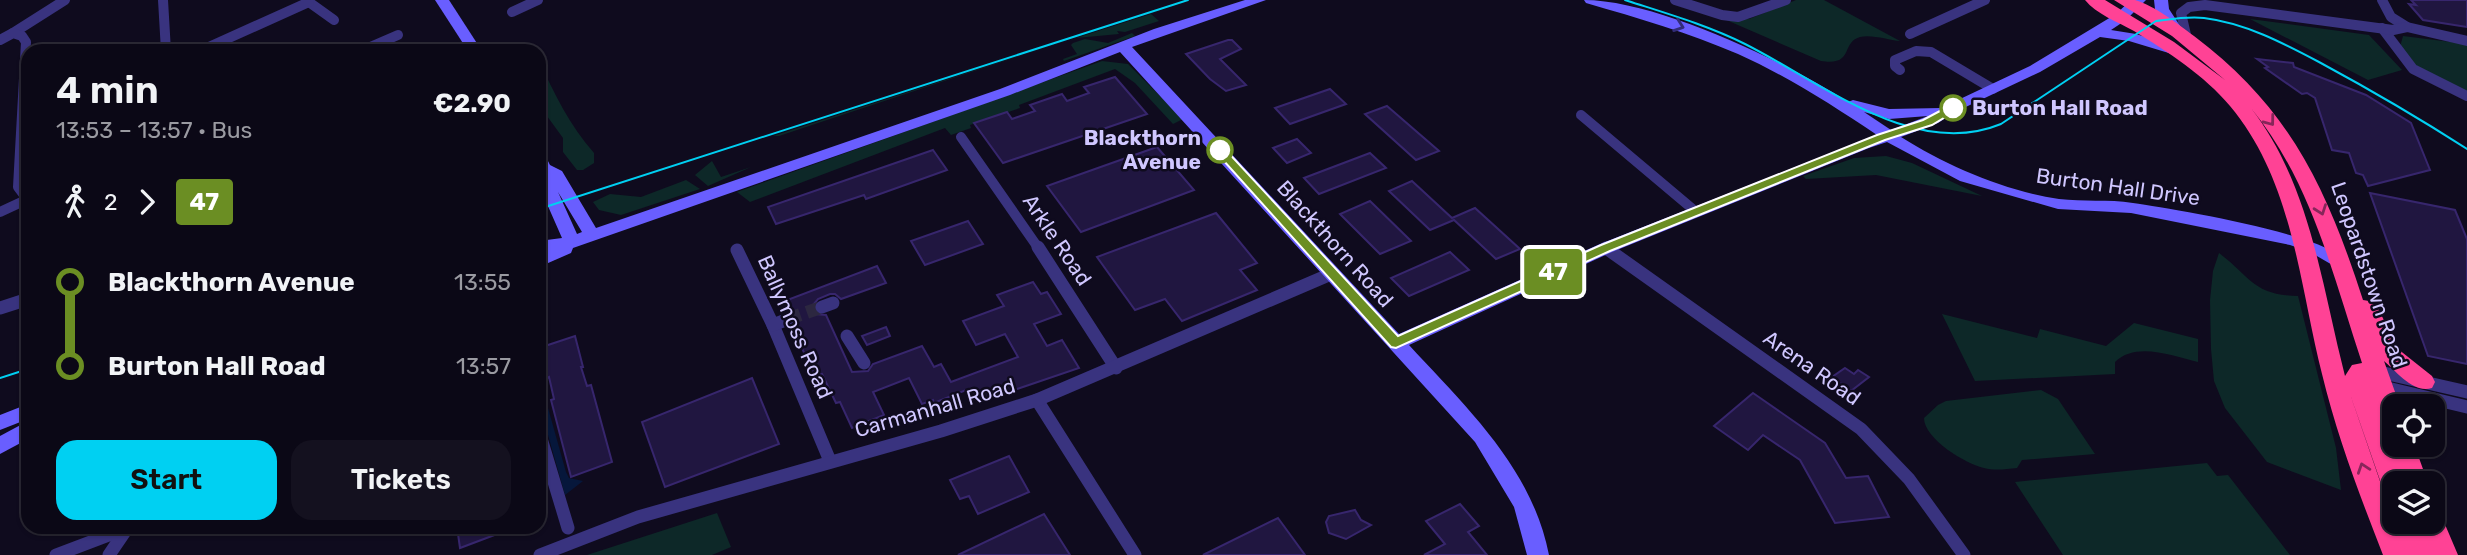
<!DOCTYPE html>
<meta charset="utf-8">
<style>
:root{--surface:#0b0816;--page:#14111f;--text:#f1f3f6;--muted:#9a9aa1;--line:#2b2935;--accent:#00d0f2}
body{margin:0;font-family:Rubik,sans-serif;background:var(--page);color:var(--text);height:100vh;display:flex;flex-direction:column;font-size:26px;white-space:nowrap}
*{box-sizing:border-box;margin:0}
p{font-size:23px;color:var(--muted)}
.icon{flex:none;width:38px;height:38px;fill:none;stroke:currentColor;stroke-width:2;stroke-linecap:round;stroke-linejoin:round}
.map{position:relative;flex:1;overflow:hidden}
.details{position:absolute;left:21px;top:44px;width:525px;height:490px;display:flex;flex-direction:column;background:var(--surface);border-radius:21px;box-shadow:0 2px 5px #0004,0 0 0 2px var(--line)}
.details>*{flex:none}
.badge{padding:0 14px;border-radius:5px;font-size:24px;line-height:46px}
.controls{position:absolute;left:2382px;top:394px;display:grid;gap:14px}
.controls a{display:grid;place-items:center;width:63px;height:63px;border-radius:14px;background:var(--surface);box-shadow:0 2px 5px #0004,0 0 0 2px var(--line);font-size:35px}
.map>.badge{position:absolute;translate:-50% -50%;box-shadow:0 0 0 4px #fff}
.legs{display:flex;align-items:center;gap:10px;height:77px;padding:0 35px;font-size:23px}
.legs p{margin-inline-start:auto}
.head{display:flex;align-items:center;justify-content:space-between;height:119px;padding:0 35px}
h1{font-size:38px;font-weight:600;line-height:52px}
.action{display:flex;gap:14px;margin-top:auto;padding:14px 35px}
.action a{flex:1;height:80px;border-radius:21px;background:var(--accent);color:#111;font-size:28px;font-weight:600;line-height:80px;text-align:center}
.action a+a{background:var(--page);color:var(--text)}
ul{padding:0 35px;list-style:none}
li{display:flex;align-items:center;gap:24px;height:84px;font-size:26px}
li i{display:grid;place-items:center;width:10px;height:100%;margin:0 9px;background:currentColor}
li i::after{content:'';width:18px;height:18px;margin:-9px;border:5px solid;border-radius:50%;background:var(--surface)}
li p{margin-inline-start:auto}
li:first-child i{background:linear-gradient(#0000 50%,currentColor 0)}
li:last-child i{background:linear-gradient(currentColor 50%,#0000 0)}
.map>svg:first-child{display:block}
.green{fill:#0d2828}
.water{fill:#06173b}
.building{fill:#201640;stroke:#37266d;stroke-width:2}
.lines{fill:none;stroke-linecap:round;stroke-linejoin:round}
.street-tunnel{stroke:#2c2740;stroke-width:13;stroke-dasharray:13 7;stroke-linecap:butt}
.street-far1{stroke:#39337f;stroke-width:10}
.street{stroke:#39337f;stroke-width:13}
.secondary{fill:#695eff;fill-rule:evenodd}
.highway{fill:#ff4295;fill-rule:evenodd}
.tram{stroke:#00d0f2;stroke-width:2}
.oneway{stroke:#332c78}
.oneway2{stroke:#87265a}
.line-1{fill:#6b8e23;stroke:#fff;stroke-width:2}
.stop-1-dot{fill:#fff;stroke:#6b8e23;stroke-width:3.5}
.labels{text-anchor:middle;stroke-width:5;stroke-linejoin:round;paint-order:stroke}
.stop-label{font-size:21px;font-weight:bold;fill:#d0c7ff;stroke:#0f0b1e;text-anchor:start}
.street-label{font-size:21px;fill:#d0c7ff;stroke:#0f0b1e}
</style>
<div class="map">
<svg width="2467" height="555" viewBox="0 0 2467 555">
<rect width="100%" height="100%" fill="#0f0b1e"/>
<g class="green">
<path d="M1796 0H1824L1900 41C1889 40 1871 34 1860 37 1840 43 1855 66 1821 61L1724 19H1749Z"/>
<polygon points="1151,14 1159,21 1125,32 1117,31 1119,34 1076,38"/>
<polygon points="2250,19 2369,35 2402,70 2368,80"/>
<polygon points="1132,33 1135,36 1064,61 1063,59 1077,54 1071,45 1073,43 1085,39 1108,43"/>
<polygon points="2403,36 2467,44 2467,93 2416,66 2400,47"/>
<polygon points="1074,38 779,136 773,136"/>
<path d="M539 61C554 93 570 126 594 153V163L583 170H577L563 152V138L539 105Z"/>
<polygon points="1102,61 1128,64 1183,119 1173,124 1135,83 1115,69 1019,105 1020,108 970,125 971,128 951,135 945,128 750,202 737,192"/>
<polygon points="1886,156 1912,163 1982,196 1876,175 1806,179 1803,176 1854,158"/>
<polygon points="712,161 721,177 751,167 708,186 695,175"/>
<polygon points="686,180 700,189 621,215 599,210 593,202 610,194 641,197"/>
<path d="M2219 253C2252 278 2253 295 2298 296L2336 448 2341 490 2267 462 2225 408 2214 381 2211 349 2210 300 2213 271Z"/>
<path d="M1942 314 2037 338 2040 329 2106 346 2134 323 2198 339V362C2173 356 2136 341 2115 362V374L1975 381Z"/>
<path d="M2041 390 2058 399 2095 454 2022 460 2017 468C2006 469 1995 471 1984 468 1966 464 1924 439 1924 418L1938 405 1946 401Z"/>
<polygon points="2207,463 2217,476 2228,475 2290,555 2063,555 2015,482"/>
<polygon points="717,513 731,547 712,555 587,555"/>
</g>
<polygon class="water" points="539,376 566,472 569,478 583,481 565,495 539,403"/>
<g class="building">
<polygon points="2411,0 2467,0 2467,27 2423,20 2409,4 2416,5"/>
<polygon points="1228,40 1232,40 1241,49 1220,59 1246,85 1226,91 1210,79 1186,54"/>
<polygon points="2257,59 2293,63 2294,67 2366,95 2411,123 2430,170 2368,186 2363,175 2356,173 2349,153 2332,150 2315,98 2307,93 2302,94 2265,68 2268,67"/>
<polygon points="1115,77 1147,114 1003,163 974,123 1007,112 1012,119 1035,111 1030,105 1062,94 1067,101 1089,93 1084,87"/>
<polygon points="1330,89 1346,104 1290,124 1275,108"/>
<polygon points="1387,106 1439,151 1416,160 1365,114"/>
<polygon points="1297,139 1311,153 1287,163 1273,148"/>
<polygon points="1157,147 1194,190 1081,232 1047,186"/>
<polygon points="933,150 947,170 866,199 864,195 776,224 768,207"/>
<polygon points="1370,153 1386,168 1319,194 1304,178"/>
<polygon points="1412,181 1452,218 1475,208 1520,249 1496,259 1454,220 1430,230 1389,191"/>
<polygon points="2370,193 2455,210 2467,239 2467,364 2428,356"/>
<polygon points="1370,201 1411,241 1380,254 1340,214"/>
<polygon points="1216,213 1257,263 1240,270 1257,290 1182,321 1165,299 1135,310 1097,257"/>
<polygon points="968,221 983,244 925,265 911,241"/>
<polygon points="1450,252 1469,270 1409,296 1391,278"/>
<polygon points="877,266 886,283 841,299 835,294 830,294 818,299 813,305 816,314 826,315 852,372 868,371 873,364 922,346 934,367 941,364 951,382 1018,357 1005,334 976,345 963,321 1004,306 997,295 1033,282 1041,294 1047,292 1061,314 1034,324 1047,346 1062,340 1079,368 979,402 971,388 934,403 933,400 922,404 909,378 873,392 884,415 852,428 840,402 836,403 822,374 815,376 792,327 797,321 796,315 786,310 782,302"/>
<polygon points="886,327 890,336 867,345 862,336"/>
<polygon points="575,336 583,367 581,367 587,386 591,385 612,462 571,477 551,400 554,399 549,377 545,379 539,348"/>
<polygon points="1845,368 1854,374 1858,370 1869,377 1851,391 1832,377"/>
<polygon points="752,378 779,444 665,487 642,422"/>
<polygon points="1753,393 1825,443 1846,478 1868,476 1889,517 1835,523 1800,460 1763,435 1748,450 1714,426"/>
<polygon points="1009,456 1029,492 978,514 969,496 960,499 950,480"/>
<polygon points="1460,504 1479,526 1468,532 1487,555 1424,555 1445,544 1426,521"/>
<polygon points="1355,510 1361,520 1371,525 1346,539 1329,533 1326,522 1329,516"/>
<polygon points="1044,514 1070,555 958,555"/>
<polygon points="1278,518 1305,555 1203,555"/>
<polygon points="457,527 513,527 513,528 460,548"/>
</g>
<g class="lines">
<polyline class="street-tunnel" points="788,319 822,307"/>
<g class="street-far1">
<polyline points="163,0 166,51"/>
<polyline points="306,0 334,20"/>
<polyline points="1675,0 1722,15 1738,17 1786,0"/>
<polyline points="2382,0 2391,17 2407,27 2467,41"/>
<polyline points="512,12 538,0"/>
<polyline points="2382,28 2413,69 2467,96"/>
<polyline points="13,33 65,0"/>
<polyline points="1910,34 1985,0"/>
<polyline points="2187,39 2181,13 2189,7 2205,5 2393,30 2407,27"/>
<polyline points="0,40 13,33 22,36 26,42 18,187 27,199"/>
<polyline points="200,51 309,2"/>
<polyline points="361,51 398,35"/>
<polyline points="1900,70 1895,66 1895,60 1916,51 1931,52 1993,89"/>
<polyline points="1581,115 1695,211"/>
<polyline points="961,137 1039,249"/>
<polyline points="0,212 28,199"/>
</g>
<g class="street">
<polyline points="1038,247 1116,368"/>
<polyline points="1606,248 1861,429 1909,479 1964,555"/>
<polyline points="737,250 773,325 830,461"/>
<polyline points="822,307 833,303"/>
<polyline points="0,308 28,299"/>
<polyline points="773,325 788,319"/>
<polyline points="847,336 864,363"/>
<polyline points="2375,371 2467,392"/>
<polyline points="2379,386 2467,407"/>
<polyline points="1037,400 1135,555"/>
<polyline points="539,432 568,528"/>
<polyline points="56,555 130,527"/>
<polyline points="109,555 128,527"/>
<polyline points="540,555 638,517 941,431 1037,400 1331,274"/>
</g>
<g class="secondary">
<polygon points="435,0 449,0 482,51 468,51"/>
<path d="M1245 0H1266L1132 47 1399 334 1600 244 1877 135C1832 105 1787 76 1738 54 1689 33 1638 18 1586 3L1584 0C1657 0 1786 62 1848 102L1853 100 1889 109 1941 108 2030 66 2116 14 2131 0H2146L2126 20 2111 30 2136 34 2177 47 2179 50 2177 53 2172 54 2129 41 2100 37 2040 72 1953 113 1938 123 1901 137C1947 166 2005 191 2059 199 2083 202 2108 199 2133 203 2173 209 2330 234 2350 264L2341 270 2310 252 2290 245 2131 213 2058 209 1960 181 1887 142 1869 148 1612 252 1409 345C1467 408 1532 468 1549 555H1527L1514 507 1475 442 1120 52 1010 95 573 248 571 253 539 267V254L543 252 539 253V241L562 238 540 188 539 154 545 155 550 165 562 171 596 228 1000 89 1154 29ZM1864 112 1889 119 1928 116 1891 130ZM558 192 582 232 577 234Z"/>
<polygon points="2154,0 2168,0 2169,9 2184,32 2182,35 2172,35 2155,9"/>
<polygon points="28,404 28,419 0,430 0,415"/>
<polygon points="28,421 28,439 0,454 0,436"/>
</g>
<path class="highway" d="M2085 0H2105L2174 42 2225 80 2172 36 2114 0C2120 0 2129 0 2135 0 2155 6 2178 24 2194 36 2290 108 2327 189 2363 300L2375 302 2398 349 2432 376 2435 382 2432 388C2414 394 2397 372 2384 361L2400 406H2394V432L2386 429 2391 443 2394 437V444H2414L2428 483H2394V496L2385 493 2382 486 2349 391 2394 522H2419L2422 528 2420 522H2432V512L2441 515 2458 555H2383C2360 496 2337 436 2322 374 2299 283 2293 181 2230 106 2204 75 2168 52 2134 31 2118 22 2096 14 2085 0ZM2251 108C2312 183 2332 273 2362 363L2352 365 2345 376C2321 283 2311 186 2251 108Z"/>
<g class="tram">
<path d="M1625 0C1665 13 1707 25 1745 44 1821 82 1914 160 2001 124L2156 21C2172 19 2188 16 2204 18 2245 23 2283 43 2319 62 2369 89 2419 118 2467 149"/>
<polyline points="539,209 1188,0"/>
<polyline points="0,378 28,369"/>
</g>
</g>
<defs><path id="oneway-chevron" d="M-2-3.5L2.5 0L-2 3.5" fill="none" stroke-width="1.6" stroke-linecap="round" stroke-linejoin="round" transform="scale(1.75)"/></defs>
<use class="oneway" href="#oneway-chevron" transform="translate(1679 26) rotate(19)"/>
<g class="oneway2">
<use href="#oneway-chevron" transform="translate(2270 121) rotate(53)"/>
<use href="#oneway-chevron" transform="translate(2321 210) rotate(70)"/>
<use href="#oneway-chevron" transform="translate(2363 468) rotate(-109)"/>
</g>
<polygon class="line-1" points="1953,104 1959,108 1957,110 1932,125 1885,140 1610,251 1396,348 1391,347 1214,150 1216,148 1224,148 1398,336 1601,245 1877,135 1923,120"/>
<g class="stop-1-dot">
<circle cx="1953" cy="108" r="12"/>
<circle cx="1220" cy="150" r="12"/>
</g>
<g class="labels">
<g class="stop-label">
<text x="1972" y="115">Burton Hall Road</text>
<text x="1201" y="145" text-anchor="end">Blackthorn<tspan x="1201" dy="24">Avenue</tspan></text>
</g>
<g class="street-label">
<text transform="translate(2118 187) rotate(8)" y="7">Burton Hall Drive</text>
<text transform="translate(1057 240) rotate(56)" y="7">Arkle Road</text>
<text transform="translate(1335 244) rotate(48)" y="7">Blackthorn Road</text>
<text transform="translate(2369 275) rotate(71)" y="7">Leopardstown Road</text>
<text transform="translate(795 327) rotate(66)" y="7">Ballymoss Road</text>
<text transform="translate(1812 368) rotate(35)" y="7">Arena Road</text>
<text transform="translate(935 408) rotate(-16)" y="7">Carmanhall Road</text>
</g>
</g>
</svg>
<div class="controls">
<a><svg class="icon" aria-label="locate" viewBox="0 0 24 24"><circle cx="12" cy="12" r="6"/><path d="M12 2v4M12 18v4M2 12h4M18 12h4"/></svg></a>
<a><svg class="icon" aria-label="layers" viewBox="0 0 24 24"><path d="M12 4l9 5-9 5-9-5zM3 14l9 5 9-5"/></svg></a>
</div>
<b class="badge" style="left:1553px;top:272px;background:#6b8e23;color:#fff">47</b>
<section class="details">
<div class="head"><div><h1>4 min</h1><p>13:53 – 13:57 · Bus</p></div><b>€2.90</b></div>
<div class="legs"><svg class="icon" aria-label="walk" viewBox="0 0 24 24"><circle cx="13" cy="4" r="2"/><path d="M13 8l-2 6 4 7M11 14l-3 7M7 12l3-4h3l4 4"/></svg>2<svg class="icon" aria-label="forward" viewBox="0 0 24 24"><path d="M9 5l7 7-7 7"/></svg><b class="badge" style="background:#6b8e23;color:#fff">47</b></div>
<ul>
<li><i style="color:#6b8e23"></i><b>Blackthorn Avenue</b><p>13:55</p></li>
<li><i style="color:#6b8e23"></i><b>Burton Hall Road</b><p>13:57</p></li>
</ul>
<div class="action"><a>Start</a><a>Tickets</a></div>
</section>
</div>
